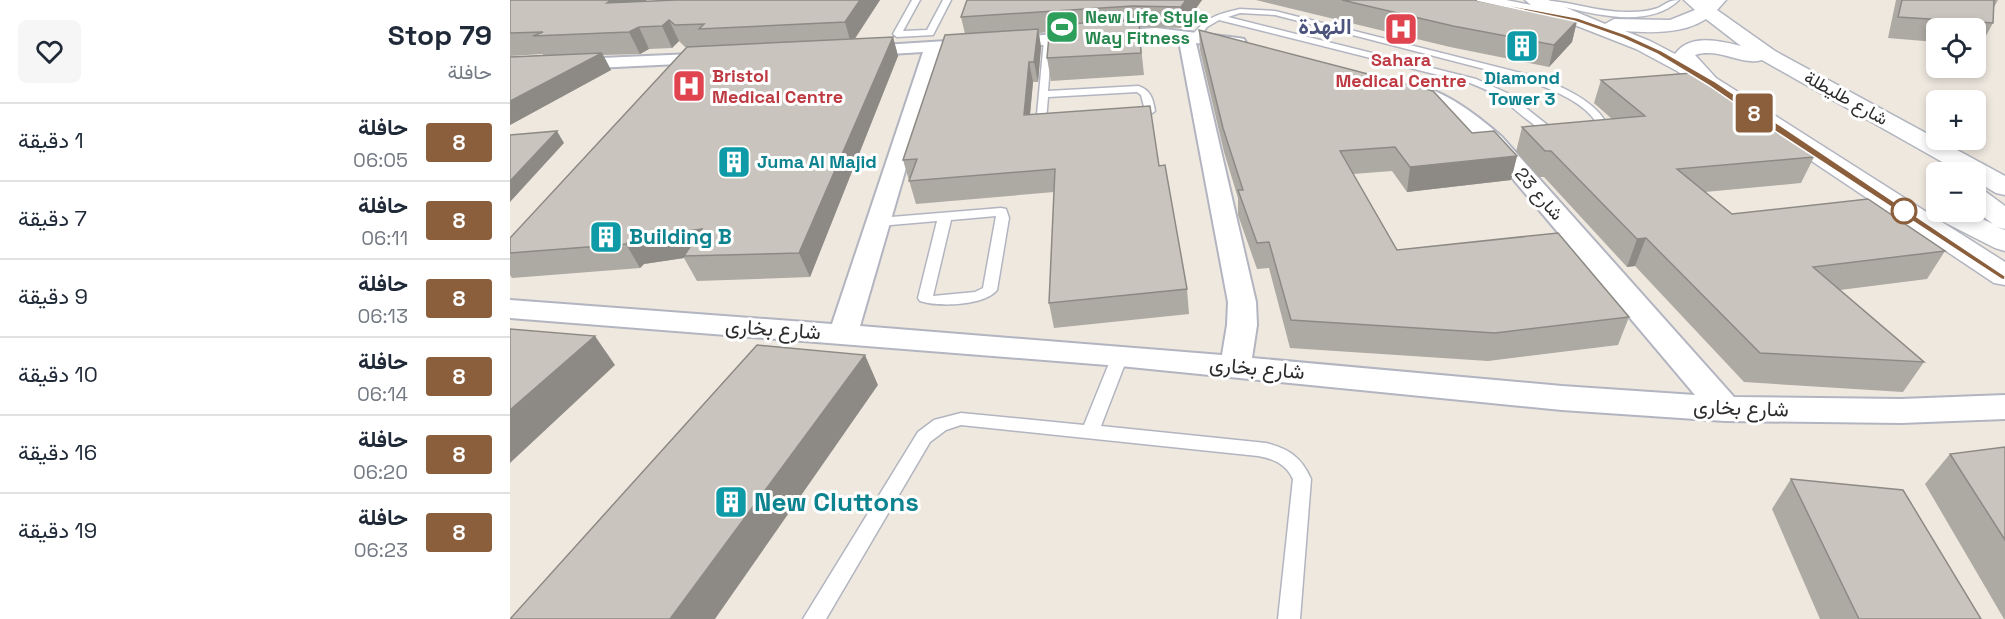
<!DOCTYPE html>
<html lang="ar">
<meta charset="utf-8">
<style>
:root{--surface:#fff;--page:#f6f6f7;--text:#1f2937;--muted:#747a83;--line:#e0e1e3}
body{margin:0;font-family:"Space Grotesk",Vazirmatn,sans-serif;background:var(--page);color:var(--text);direction:rtl;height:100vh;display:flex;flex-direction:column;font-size:22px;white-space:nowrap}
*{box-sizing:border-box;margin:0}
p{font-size:20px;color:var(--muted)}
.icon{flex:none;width:33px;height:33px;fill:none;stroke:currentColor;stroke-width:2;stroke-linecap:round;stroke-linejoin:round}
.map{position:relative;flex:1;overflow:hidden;direction:ltr}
.sheet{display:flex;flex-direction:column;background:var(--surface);width:510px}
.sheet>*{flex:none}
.badge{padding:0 12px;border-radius:4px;font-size:21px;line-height:39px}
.buttons{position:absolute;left:1416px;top:18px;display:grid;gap:12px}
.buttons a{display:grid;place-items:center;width:60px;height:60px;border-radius:9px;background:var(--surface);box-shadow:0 3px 9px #0003;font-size:30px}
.map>.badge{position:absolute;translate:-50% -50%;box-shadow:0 0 0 3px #fff}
.round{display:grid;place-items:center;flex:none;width:63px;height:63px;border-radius:9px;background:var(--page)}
.headline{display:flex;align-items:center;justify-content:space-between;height:102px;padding:0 18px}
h1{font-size:28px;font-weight:700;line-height:45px}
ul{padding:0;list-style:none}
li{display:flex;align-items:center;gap:18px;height:78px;padding:0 18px;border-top:2px solid var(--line)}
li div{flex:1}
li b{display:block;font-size:22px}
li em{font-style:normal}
li .badge{min-width:66px;font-weight:700;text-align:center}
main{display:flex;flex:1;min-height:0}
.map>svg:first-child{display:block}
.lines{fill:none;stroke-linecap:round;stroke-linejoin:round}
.lane-casing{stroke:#b2b5c0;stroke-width:3}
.street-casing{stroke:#b2b5c0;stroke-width:4}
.secondary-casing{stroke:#b2b5c0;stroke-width:3}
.lane{fill:#fff;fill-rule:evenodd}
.street{fill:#fff;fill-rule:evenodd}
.secondary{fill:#fff;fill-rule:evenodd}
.wall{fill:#ada9a3}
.shaded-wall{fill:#8d8a85}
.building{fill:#c9c5be;stroke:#8d8a85;stroke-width:1.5}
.line{fill:#8b5e3c;stroke:#fff;stroke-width:1.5}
.stop-dot{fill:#fff;stroke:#8b5e3c;stroke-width:3}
.labels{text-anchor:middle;stroke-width:6;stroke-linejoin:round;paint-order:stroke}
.far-leisure-label{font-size:18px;font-weight:bold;fill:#27864d;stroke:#fff;text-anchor:start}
.far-health-label{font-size:18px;font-weight:bold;fill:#be3a42;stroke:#fff}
.far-culture-label{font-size:18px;font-weight:bold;fill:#0d838f;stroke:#fff}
.far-street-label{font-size:18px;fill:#2c2c2c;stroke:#fff}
.culture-label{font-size:21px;font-weight:bold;fill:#0d838f;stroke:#fff;text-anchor:start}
.street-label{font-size:21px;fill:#2c2c2c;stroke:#fff}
.far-district-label{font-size:22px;font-weight:bold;fill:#4c547d;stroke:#fff}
.near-culture-label{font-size:26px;font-weight:bold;fill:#0d838f;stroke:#fff;text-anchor:start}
</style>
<main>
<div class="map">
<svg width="1495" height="619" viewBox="0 0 1495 619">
<rect width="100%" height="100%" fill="#eee8df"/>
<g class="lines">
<defs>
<g id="lane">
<polygon points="402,0 410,0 393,31 417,30 433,0 441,0 423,35 387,37 383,34"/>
<path d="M1027 0C1058 0 1088 13 1120 12 1129 12 1139 11 1148 8 1156 4 1159 0 1169 0 1141 27 1092 16 1058 8 1048 6 1035 5 1027 0Z"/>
<path d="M730 9 765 11 1023 76C1050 86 1081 98 1096 122 1090 132 1081 135 1069 137 1032 141 1016 116 989 97 980 91 970 87 960 83L709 20 697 27 689 38 682 36C696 17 708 14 730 9ZM730 13 765 15 1017 80C1039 89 1072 100 1086 122L1072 130 1058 131 1040 127 997 93 966 79 718 17Z"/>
<path d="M538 37 542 40 538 91 628 86C641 90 643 99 645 111L633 120 541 128 526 125 534 40ZM627 92 631 95 635 110 630 114 536 121 538 97Z"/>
<path d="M491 208 496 209 499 218 487 290C474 306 428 307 410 301L408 298 427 221 369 226 362 222 369 218ZM486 216 473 288 465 292 423 296 441 220Z"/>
<path d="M610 351 616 352 618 356 591 426 756 443C779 449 791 457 801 479L790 619H768L783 479C776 464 764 459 748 456L451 425 436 430 420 442 316 619H293L408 432 424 420 451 413 574 425 602 356 604 352Z"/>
</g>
<g id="street">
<path d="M646 28 728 38 734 39 736 43 734 47 728 48 686 43 746 302 747 325 742 358 1052 386 1185 395 976 147 940 115 896 95 893 91 896 87C924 80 972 119 992 137L1224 397 1391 399 1495 395V419L1391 423 1215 421 1052 410 610 366 0 318V300L322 324 413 52 347 56 341 55 338 51 341 47ZM646 38 669 41 718 302 717 325 712 355 350 326 430 51Z"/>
<polygon points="205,53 211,54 214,58 211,62 0,72 0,62"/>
</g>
<g id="secondary">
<path d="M961 0H996L1021 5 1015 0H1038L1095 24 1104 19 1160 20 1185 10 1174 0H1216L1207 10 1265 51 1495 176V195L1486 193 1466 181V172H1450L1252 60C1231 66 1209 47 1185 55L1206 78 1495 262V285L1484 283 1167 71 1126 49 1052 20 1047 21 970 5 964 4ZM1196 19 1231 46C1210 41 1180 33 1165 54L1140 41 1115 31C1141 33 1173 34 1196 19Z"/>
<polygon points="1466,190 1476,192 1495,206 1495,229 1487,227 1495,230 1495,251 1485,248 1426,218 1422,212 1426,206 1426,212 1457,212 1483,224 1466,211"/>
</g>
</defs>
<use href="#lane" class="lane-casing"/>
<use href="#street" class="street-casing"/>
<use href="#secondary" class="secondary-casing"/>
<use href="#lane" class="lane"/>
<use href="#street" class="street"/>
<use href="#secondary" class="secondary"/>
</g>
<g class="wall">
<polygon points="0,0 136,1 370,0 345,39 383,37 388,56 300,277 187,281 174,258 134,264 130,268 2,278 0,275 0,238 177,47 175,47 169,41 162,48 139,49 130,54 93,55 101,70 0,125 0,57 33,55 33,54 0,56"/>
<polygon points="692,0 672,28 629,27 634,75 541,81 537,58 540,32 529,33 531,47 528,82 523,82 520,114 649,166 677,289 679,314 544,328 539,303 544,192 406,204 393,160 455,34 451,17"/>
<polygon points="746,0 965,0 1067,21 1062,42 1039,67 940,47"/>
<polygon points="1386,0 1488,0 1484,7 1483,23 1471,45 1466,44 1466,28 1426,28 1426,42 1378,38"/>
<polygon points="689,30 962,133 1007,156 1001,180 897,192 882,171 843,174 887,250 1119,317 1108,345 978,361 780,348 759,268 747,269 728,215 728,198 714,152 690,50"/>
<polygon points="1091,80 1304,157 1291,183 1195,192 1222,214 1435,251 1417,279 1330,290 1414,362 1393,392 1234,382 1125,266 1117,267 1034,177 1029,177 1006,152 1012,127 1102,119 1084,103"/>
<polygon points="1495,447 1495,619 1494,619 1415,484 1440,454"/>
<polygon points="1281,479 1471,619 1310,619 1262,509"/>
</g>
<g class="shaded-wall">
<polygon points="101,0 137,0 107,24 97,3"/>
<polygon points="350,0 370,0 341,44 335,22"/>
<polygon points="676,0 692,0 672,28 671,7"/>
<polygon points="159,20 169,41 162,48 152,26"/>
<polygon points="1067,21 1062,42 1039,67 1044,45"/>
<polygon points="129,27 139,49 130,54 119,32"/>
<polygon points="528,29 531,47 528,82 524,62"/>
<polygon points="383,37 388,56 300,277 289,253"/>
<polygon points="92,53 101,70 0,125 0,101"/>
<polygon points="519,62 523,82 518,136 514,115"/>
<polygon points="47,131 54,143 0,202 0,181"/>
<polygon points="1007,156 1001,180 897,192 900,167"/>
<polygon points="192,229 174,256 174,258 134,264 130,268 116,244 120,239"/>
<polygon points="1136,238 1125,266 1117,267 1127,239"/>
<polygon points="85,336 105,365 0,463 0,410"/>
<polygon points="355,355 368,385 205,619 160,619"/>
</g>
<g class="building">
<polygon points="0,0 101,0 97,3 166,0 350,0 335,22 189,29 194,24 165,25 159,20 152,26 129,27 119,32 23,36 33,32 0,33"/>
<polygon points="457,0 676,0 671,7 622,6 451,17"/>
<polygon points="832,0 965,0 1067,21 1044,45 943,26"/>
<polygon points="1392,0 1484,0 1483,23 1388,17"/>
<polygon points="629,20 631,53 537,58 540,25"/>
<polygon points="528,29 524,62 519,62 514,115 640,106 649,166 655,165 677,289 539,303 545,169 399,181 407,159 393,160 435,35"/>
<polygon points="689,30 923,91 962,133 984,131 1007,156 900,167 885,147 830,151 887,250 1048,233 1119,317 985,333 781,320 759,242 747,243 728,190 733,190 713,128"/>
<polygon points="383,37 289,253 174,256 192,229 120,239 116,244 0,253 0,238 177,47"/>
<polygon points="92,53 0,101 0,57"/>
<polygon points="1182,73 1304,157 1167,169 1222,214 1358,199 1435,251 1303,267 1414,362 1250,353 1136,238 1127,239 1041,151 1035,151 1012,127 1135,116 1091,80"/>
<polygon points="47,131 0,181 0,135"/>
<polygon points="0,329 85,336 0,410"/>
<polygon points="247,345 355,355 160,619 0,619"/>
<polygon points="1495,447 1495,540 1440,454"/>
<polygon points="1281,479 1393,490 1471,619 1349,619"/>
</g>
<polygon class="line" points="967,0 970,0 1068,18 1117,35 1152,51 1204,81 1495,276 1495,280 1491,279 1271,135 1198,85 1147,54 1112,38 1064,21"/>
<defs>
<symbol id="stadium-square" viewBox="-11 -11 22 22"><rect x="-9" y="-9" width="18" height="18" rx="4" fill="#2e9e5b" stroke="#fff"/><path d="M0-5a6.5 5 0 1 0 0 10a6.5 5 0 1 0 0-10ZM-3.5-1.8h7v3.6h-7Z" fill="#fff"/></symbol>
<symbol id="hospital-square" viewBox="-11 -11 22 22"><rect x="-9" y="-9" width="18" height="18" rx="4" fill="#e0444e" stroke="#fff"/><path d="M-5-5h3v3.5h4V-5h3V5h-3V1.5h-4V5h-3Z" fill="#fff"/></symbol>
<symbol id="building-square" viewBox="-11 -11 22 22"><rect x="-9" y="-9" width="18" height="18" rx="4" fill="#0f9aa8" stroke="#fff"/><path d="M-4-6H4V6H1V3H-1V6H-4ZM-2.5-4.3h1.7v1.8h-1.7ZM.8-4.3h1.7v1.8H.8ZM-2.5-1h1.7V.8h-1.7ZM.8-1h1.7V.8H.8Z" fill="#fff"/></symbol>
</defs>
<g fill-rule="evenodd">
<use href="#stadium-square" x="533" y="8" width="38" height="38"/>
<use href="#hospital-square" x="872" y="10" width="38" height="38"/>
<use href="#building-square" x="993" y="27" width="38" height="38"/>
<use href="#hospital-square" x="160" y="67" width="38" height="38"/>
<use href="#building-square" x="205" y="143" width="38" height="38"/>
<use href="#building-square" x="77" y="218" width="38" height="38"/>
<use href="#building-square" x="202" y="483" width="38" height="38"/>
</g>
<circle class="stop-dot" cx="1394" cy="211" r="12"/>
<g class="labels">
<g class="far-leisure-label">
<text x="575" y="23">New Life Style<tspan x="575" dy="21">Way Fitness</tspan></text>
</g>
<g class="far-health-label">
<text x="891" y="66">Sahara<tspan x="891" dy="21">Medical Centre</tspan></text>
<text x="202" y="82" text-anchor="start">Bristol<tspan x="202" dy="21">Medical Centre</tspan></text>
</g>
<g class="far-culture-label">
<text x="1012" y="84">Diamond<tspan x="1012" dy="21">Tower 3</tspan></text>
<text x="247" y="168" text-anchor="start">Juma Al Majid</text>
</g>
<g class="far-street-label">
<text transform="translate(1336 98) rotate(29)" y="6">شارع طليطلة</text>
<text transform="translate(1029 194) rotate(49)" y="6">شارع 23</text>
</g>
<g class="culture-label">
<text x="119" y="244">Building B</text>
</g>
<g class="street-label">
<text transform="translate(263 329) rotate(4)" y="7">شارع بخارى</text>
<text transform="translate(747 368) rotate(5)" y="7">شارع بخارى</text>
<text transform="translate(1231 408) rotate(2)" y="7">شارع بخارى</text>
</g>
<g class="far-district-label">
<text x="815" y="34">النهدة</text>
</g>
<g class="near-culture-label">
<text x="244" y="511">New Cluttons</text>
</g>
</g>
</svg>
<div class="buttons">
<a><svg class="icon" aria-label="locate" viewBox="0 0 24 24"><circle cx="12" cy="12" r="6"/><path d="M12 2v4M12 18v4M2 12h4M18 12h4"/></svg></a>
<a>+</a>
<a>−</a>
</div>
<b class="badge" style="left:1244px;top:113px;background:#8b5e3c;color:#fff">8</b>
</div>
<section class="sheet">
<div class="headline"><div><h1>Stop 79</h1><p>حافلة</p></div><a class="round"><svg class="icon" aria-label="heart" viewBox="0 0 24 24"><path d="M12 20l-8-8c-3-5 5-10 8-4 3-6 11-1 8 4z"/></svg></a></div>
<ul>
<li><span class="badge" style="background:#8b5e3c;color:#fff">8</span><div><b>حافلة</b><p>06:05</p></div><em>1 دقيقة</em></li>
<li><span class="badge" style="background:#8b5e3c;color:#fff">8</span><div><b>حافلة</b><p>06:11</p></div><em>7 دقيقة</em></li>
<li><span class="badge" style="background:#8b5e3c;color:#fff">8</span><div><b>حافلة</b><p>06:13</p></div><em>9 دقيقة</em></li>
<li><span class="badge" style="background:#8b5e3c;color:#fff">8</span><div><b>حافلة</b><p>06:14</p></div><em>10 دقيقة</em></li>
<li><span class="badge" style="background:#8b5e3c;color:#fff">8</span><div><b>حافلة</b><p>06:20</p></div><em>16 دقيقة</em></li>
<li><span class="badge" style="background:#8b5e3c;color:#fff">8</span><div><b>حافلة</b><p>06:23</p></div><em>19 دقيقة</em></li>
</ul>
</section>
</main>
